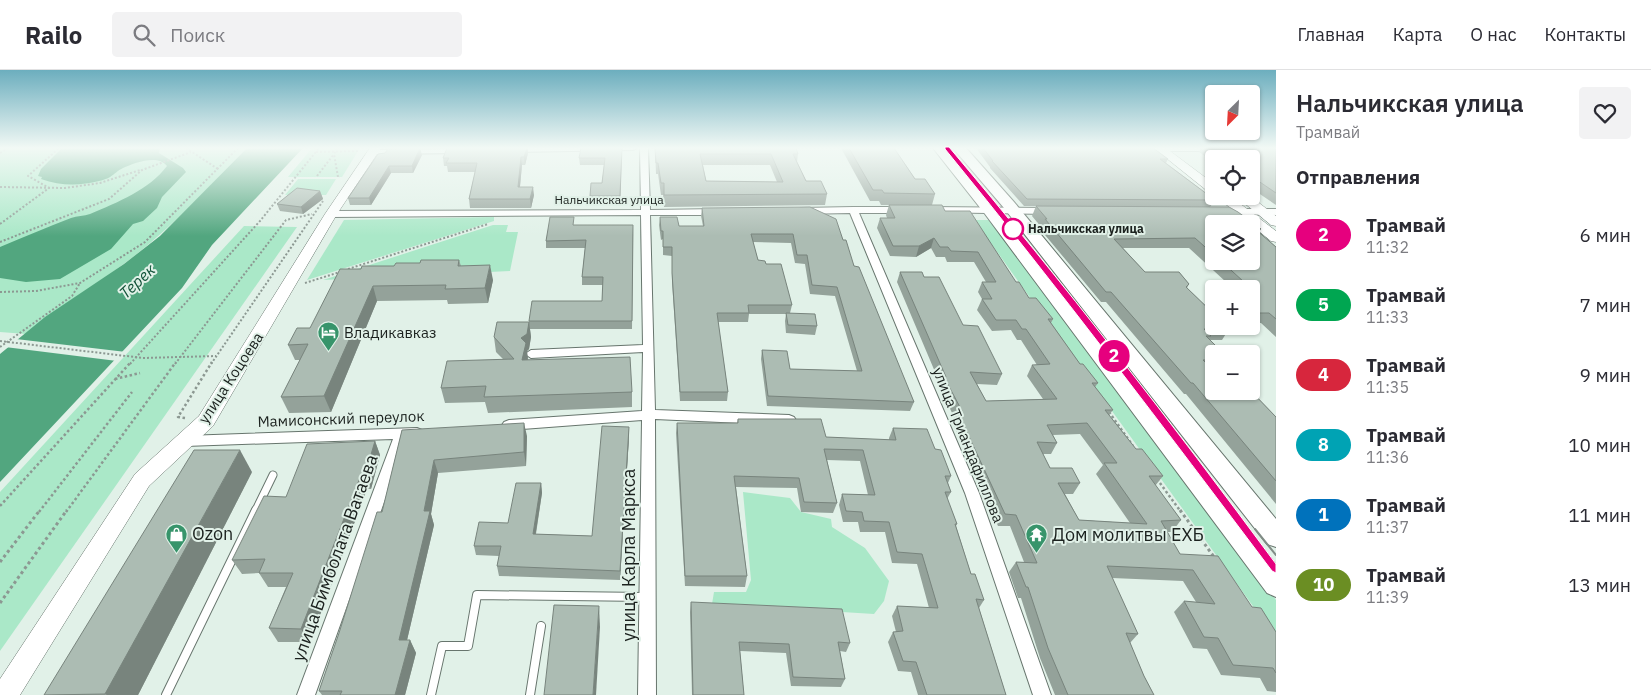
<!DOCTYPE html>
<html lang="ru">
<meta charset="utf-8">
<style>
:root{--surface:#fff;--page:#f2f2f3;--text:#2b2b33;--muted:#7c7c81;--line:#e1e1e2}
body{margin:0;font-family:"IBM Plex Sans",sans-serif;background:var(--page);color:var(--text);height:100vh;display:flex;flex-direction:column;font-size:19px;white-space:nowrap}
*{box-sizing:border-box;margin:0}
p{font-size:16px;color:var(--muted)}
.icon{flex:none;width:28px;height:28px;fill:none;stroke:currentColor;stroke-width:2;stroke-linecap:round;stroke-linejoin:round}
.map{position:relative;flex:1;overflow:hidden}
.drawer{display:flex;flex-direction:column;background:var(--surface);width:375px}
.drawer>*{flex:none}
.badge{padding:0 10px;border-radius:16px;font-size:18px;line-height:32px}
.needle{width:32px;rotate:204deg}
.fabs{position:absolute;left:1205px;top:15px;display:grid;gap:10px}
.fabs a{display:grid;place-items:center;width:55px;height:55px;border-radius:5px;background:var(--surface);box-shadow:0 1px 4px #0004;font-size:25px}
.map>.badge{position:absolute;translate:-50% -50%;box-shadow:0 0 0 2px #fff}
h2{padding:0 20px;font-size:19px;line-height:45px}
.round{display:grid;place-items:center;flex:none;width:52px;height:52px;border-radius:5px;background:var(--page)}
.headline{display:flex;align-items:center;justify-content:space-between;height:85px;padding:0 20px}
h1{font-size:24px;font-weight:600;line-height:38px}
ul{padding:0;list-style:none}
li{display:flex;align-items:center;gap:15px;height:70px;padding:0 20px}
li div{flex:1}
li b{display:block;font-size:19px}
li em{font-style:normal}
li .badge{min-width:55px;font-weight:700;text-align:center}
header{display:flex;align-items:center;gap:30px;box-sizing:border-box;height:70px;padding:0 25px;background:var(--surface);border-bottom:1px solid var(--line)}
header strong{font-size:24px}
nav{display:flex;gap:28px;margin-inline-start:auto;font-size:18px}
.search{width:350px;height:45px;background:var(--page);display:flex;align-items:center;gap:12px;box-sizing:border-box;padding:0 18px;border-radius:5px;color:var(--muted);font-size:19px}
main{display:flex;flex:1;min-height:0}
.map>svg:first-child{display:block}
.green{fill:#aae8c8}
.water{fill:#52a67f}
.pier{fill:#e1f1e8}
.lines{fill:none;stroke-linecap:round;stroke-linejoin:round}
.lane-far1-casing{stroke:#67756d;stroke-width:9}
.lane-casing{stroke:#67756d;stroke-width:10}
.street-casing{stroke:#67756d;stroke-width:2}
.secondary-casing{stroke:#67756d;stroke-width:1}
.primary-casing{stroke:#67756d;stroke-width:2}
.path-far2{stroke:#8c9892;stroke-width:2;stroke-dasharray:2 2;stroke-linecap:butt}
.path-far1{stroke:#8c9892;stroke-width:2.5;stroke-dasharray:2.5 2.5;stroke-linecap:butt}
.path{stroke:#8c9892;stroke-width:3;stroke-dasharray:3 3;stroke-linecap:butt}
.lane-far1{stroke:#fff;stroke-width:7}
.lane{stroke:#fff;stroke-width:8}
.street{fill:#fff;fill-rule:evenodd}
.secondary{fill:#fff;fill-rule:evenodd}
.primary{fill:#fff;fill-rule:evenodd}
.tram-far1{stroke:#818c86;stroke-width:1}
.tram{stroke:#818c86;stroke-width:2}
.path-bridge{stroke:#8c9892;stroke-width:2;stroke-dasharray:2 2;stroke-linecap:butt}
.wall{fill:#94a29a;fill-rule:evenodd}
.shaded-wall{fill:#78847d}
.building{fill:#acbcb3;stroke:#78847d;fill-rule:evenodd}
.line{fill:#e6007e;stroke:#fff}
.stop-dot{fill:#fff;stroke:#e6007e;stroke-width:2.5}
.labels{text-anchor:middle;stroke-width:4;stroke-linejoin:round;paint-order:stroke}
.far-street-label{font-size:12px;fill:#1b211e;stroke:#e1f1e8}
.far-stop-label{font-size:12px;font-weight:bold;fill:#1b211e;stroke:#e1f1e8;text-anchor:start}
.poi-label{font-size:15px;fill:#1b211e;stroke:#e1f1e8;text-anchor:start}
.street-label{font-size:15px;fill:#1b211e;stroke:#e1f1e8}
.water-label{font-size:16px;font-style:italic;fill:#13543a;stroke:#e1f1e8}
.near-poi-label{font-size:18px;fill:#1b211e;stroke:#e1f1e8;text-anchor:start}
.near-street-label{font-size:18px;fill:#1b211e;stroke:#e1f1e8}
</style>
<header>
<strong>Railo</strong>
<div class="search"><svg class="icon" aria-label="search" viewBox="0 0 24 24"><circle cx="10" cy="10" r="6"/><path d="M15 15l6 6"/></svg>Поиск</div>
<nav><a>Главная</a><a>Карта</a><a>О нас</a><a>Контакты</a></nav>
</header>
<main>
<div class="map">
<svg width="1276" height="625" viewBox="0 0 1276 625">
<rect width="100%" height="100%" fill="#e1f1e8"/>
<g class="green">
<path d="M0 78H247C207 118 170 160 125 193 92 218 56 237 26 264L0 262Z"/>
<polygon points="312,78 360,78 342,107 288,107"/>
<polygon points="298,109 336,109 326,125 285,125"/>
<polygon points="494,147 494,151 307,210 344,150"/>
<polygon points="974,150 990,150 1276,530 1276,568"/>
<polygon points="493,155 508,155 506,162 518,162 510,201 323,210"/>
<polygon points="244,156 297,157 0,581 0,422"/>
<polygon points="743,422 790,428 801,442 831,449 832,457 865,478 889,511 884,531 874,544 712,534 714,522 746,522 751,510"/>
</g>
<g class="water">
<path d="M62 78H160L159 83 183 98 186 102 162 127 157 138 143 151 133 154 111 179 60 209 26 212 0 208V177C24 167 47 157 71 148 77 146 84 146 90 144 118 132 149 120 167 96 158 84 134 93 123 98 113 103 113 108 99 111 79 116 61 116 41 109L42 107 38 106 41 99Z"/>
<polygon points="247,78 303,78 212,175 182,218 0,412 0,284 45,247 124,194 160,166"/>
</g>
<polygon class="pier" points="16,269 126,282 117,291 5,277"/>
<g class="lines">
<defs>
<polyline id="lane-far1" points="255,442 273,405"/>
<g id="lane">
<polyline points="166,625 256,440"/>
<polyline points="431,625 442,576 468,576 477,525 646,527"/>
<polyline points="530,625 541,556"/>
</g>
<g id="street">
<polygon points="509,78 637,78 633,80 511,82 507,80"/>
<polygon points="640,78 648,78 650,140 719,139 724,142 719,145 650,145 655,340 789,345 794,347 796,350 794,353 789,355 655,349 656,625 638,625 642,350 509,360 504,358 502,355 504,352 509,350 642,341 643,282 531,288 525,284 531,280 643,275 641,145 331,147 326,144 331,141 641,140"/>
<polygon points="1149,78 1220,78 1221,79 1217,81 1152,81"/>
<polygon points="461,79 465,81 464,83 374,84 370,82 374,80"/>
<polygon points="853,137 904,137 909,140 904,143 859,143 979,423 1051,625 1033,625 965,423 850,143 801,144 796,141 801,138"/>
<polygon points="929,137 1051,138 1056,141 1051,144 926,142 926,138"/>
<polygon points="1236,139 1276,139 1276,145 1233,144 1233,140"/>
<polygon points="417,358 422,360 424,363 422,366 407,368 315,625 297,625 393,369 185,376 180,375 178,371 180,367 185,366"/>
</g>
<g id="secondary">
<polygon points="370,78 381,78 337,144 213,356 149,416 20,625 0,625 0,609 135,404 199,346 325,144"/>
<polygon points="1154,78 1166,78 1214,114 1214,124 1210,123"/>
<polygon points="1216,126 1230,126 1276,161 1276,172 1271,171"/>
<polygon points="1236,126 1250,126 1276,146 1276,156 1271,155"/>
</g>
<g id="primary">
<polygon points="933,78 946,78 995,138 1276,495 1276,527 1267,523 985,144"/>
<polygon points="953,78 966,78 1014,132 1276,449 1276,477 1267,474 1004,138"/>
</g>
</defs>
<use href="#lane-far1" class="lane-far1-casing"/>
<use href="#lane" class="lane-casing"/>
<use href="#street" class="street-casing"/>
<use href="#secondary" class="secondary-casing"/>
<use href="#primary" class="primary-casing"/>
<g class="path-far2">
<polyline points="186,78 218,99"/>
<polyline points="337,78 334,84 338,107 340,107"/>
<polyline points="316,82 360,81"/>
<polyline points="0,83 8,78"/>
<polyline points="317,106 334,84"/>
<polyline points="0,117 65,118 100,113 140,100"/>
<polyline points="0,154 49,118 28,106 59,78"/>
<polyline points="0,172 109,129 142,100 191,82"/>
<polyline points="348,199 488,154"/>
<polyline points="305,213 340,202"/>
<polyline points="0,222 36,221 80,213 145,172 238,78"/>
<polyline points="0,277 72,226 80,213"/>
<polyline points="143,288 216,286"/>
<polyline points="130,294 260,151 319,78"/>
<polyline points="175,294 286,150 312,144"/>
<polyline points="211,294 323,131"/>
</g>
<g class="path-far1">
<polyline points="115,309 140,303"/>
<polyline points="1109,342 1133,376"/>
<polyline points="185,348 178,347 212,292"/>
<polyline points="1157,409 1181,442"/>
<polyline points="0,436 131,292"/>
<polyline points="39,442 132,322"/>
<polyline points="66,442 176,292"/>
</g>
<g class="path">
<polyline points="1180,440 1214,487"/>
<polyline points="0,492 40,440"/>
<polyline points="0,533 67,440"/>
</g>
<use href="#lane-far1" class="lane-far1"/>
<use href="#lane" class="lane"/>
<use href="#street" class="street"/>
<use href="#secondary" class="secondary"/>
<use href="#primary" class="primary"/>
<polyline class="tram-far1" points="947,78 1072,234 1233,442"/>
<g class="tram">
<polyline points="1232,440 1276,497"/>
<polyline points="1255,459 1276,485"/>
</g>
<polyline class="path-bridge" points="0,271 143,288"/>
</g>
<g class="wall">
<polygon points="447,78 528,78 528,83 525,95 522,95 520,117 534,125 531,138 470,138 469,129 475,102 448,102 447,96 444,96 443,88"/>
<polygon points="622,78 620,133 590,133 590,126 602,113 604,95 580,95 579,88"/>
<path d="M655 78 798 84 797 92 806 111 827 124 825 135 664 137 663 125H661L658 104H656ZM703 95H770L777 112 706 111Z"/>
<path d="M841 78H894L915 109 935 124 932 135 945 141 1016 212 1029 228 1053 249 1051 253 1080 294 1098 313 1095 317 1113 340 1109 345 1136 379 1163 406 1155 416 1181 450 1172 462H1167L1180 484 1252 537 1276 562V622L1267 621 1260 608 1221 605 1207 579 1193 578 1174 542 1184 531 1196 532 1183 511 1112 508 1138 564 1130 573 1144 606 1154 625H1055L1040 588 1021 528H1018L1009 502 1016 492H1024L1010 456H998L952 352 954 347 940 318 941 316 897 212 900 202 924 207 1002 304 997 315 977 314 986 331 1043 329 1027 306 1032 295H1037L1021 270H1017L1011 260 992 261 977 240 982 229 978 222 982 212H986L974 192H947L945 187H936L931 178 916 187 890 186 877 158 880 148H887L886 145 889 135H881L879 131H870ZM1080 364 1103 395 1096 404 1130 453 1079 450 1065 424H1073L1080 413 1050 398 1043 384H1051L1057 373 1053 365Z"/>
<polygon points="976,78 1153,78 1168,89 1166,93 1215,130 1210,137 1024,136 990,98 990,97"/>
<polygon points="1201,78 1276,78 1276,135 1251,118 1251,89 1214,89 1214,92 1199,82"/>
<polygon points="385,83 422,85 413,103 391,103 371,135 350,135 348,128"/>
<polygon points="320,121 323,129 303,144 280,141 277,134"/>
<path d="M1036 136 1229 137 1238 142 1261 159 1259 162 1276 177V267L1261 253H1251V219H1214V227L1208 222 1215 212H1226L1189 178H1123L1145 202H1179L1189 214 1187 218 1214 244V256H1226L1229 259 1222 270H1210L1219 279 1216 284H1214V300L1213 301H1214V321H1251L1276 347V434L1186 324H1184L1106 232H1101L1040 159 1041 157 1032 146ZM1214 154H1251V191H1214Z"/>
<polygon points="702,138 843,170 854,196 914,332 910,341 767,336 761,289 762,280 790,299 857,301 835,226 810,224 805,194 795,193 791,173 753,172 758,190 766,194 792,235 790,243 817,256 815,265 786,263 785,251 786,244 749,244 748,252 718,252 728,322 727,331 680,331 672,212 672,186 663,185 663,169 661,170 659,155 660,147 679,156 703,156 701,146"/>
<polygon points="574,155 633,155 632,259 530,259 531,267 529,279 527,281 527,289 632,322 632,337 488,343 485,332 445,333 441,318 503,289 496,282 494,267 529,252 529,251 602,231 603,215 582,215 582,207 585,178 546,178 546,171"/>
<polygon points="459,190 461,196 493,210 488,233 448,234 447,230 377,231 331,342 289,343 281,327 300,290 295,290 288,275 394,196"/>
<polygon points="738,349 826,367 889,370 889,368 893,358 935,379 951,406 948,413 951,422 947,429 957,454 956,456 971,504 984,530 979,538 1006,625 918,625 911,602 898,601 888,572 893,562 896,562 892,546 897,536 929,538 917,494 892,493 885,462 860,462 858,452 843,452 839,435 842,424 868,425 860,391 827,390 837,433 833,443 801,442 797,418 736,417 747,506 745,517 685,516 676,363 677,353 737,353"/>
<polygon points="629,357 629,367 620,510 499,506 497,496 499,486 476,485 474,476 508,453 541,413 542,423 536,464 592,466"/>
<polygon points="402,360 527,366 526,396 438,403 431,444 434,455 407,570 410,570 416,583 405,625 322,625 319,621 382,442"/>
<polygon points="375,371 380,385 371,419 367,419 310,572 278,572 269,558 286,517 268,517 259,503 242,504 232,490 286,427"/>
<polygon points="252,402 138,625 44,625"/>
<polygon points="691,532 850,573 846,582 840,581 845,609 841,617 791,616 786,583 740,581 744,625 692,625 690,542"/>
</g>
<g class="shaded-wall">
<polygon points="420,78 422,85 413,103 412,96"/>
<polygon points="527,78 528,78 528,83 525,95 524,87"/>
<polygon points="521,87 522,95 519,125 518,117"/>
<polygon points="389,96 391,103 371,135 369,128"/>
<polygon points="533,117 534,125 531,138 530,129"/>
<polygon points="320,121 323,129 303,144 301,137"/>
<polygon points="934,168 931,178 916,187 919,176"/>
<polygon points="490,195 493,210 488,233 485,218"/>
<polygon points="373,216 377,231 331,342 324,326"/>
<polygon points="529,252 531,267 529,279 527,281 528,288 525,305 522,290 521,268"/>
<polygon points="524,353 527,366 526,396 524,382"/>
<polygon points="629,357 629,367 620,510 620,501"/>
<polygon points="375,371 380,385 371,419 365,405"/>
<polygon points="240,380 252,402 138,625 107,625 105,624"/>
<polygon points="434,390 438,403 431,444 434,455 404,583 399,570"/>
<polygon points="361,405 367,419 310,572 301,559"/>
<polygon points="541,413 542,423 534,474 533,464"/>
<polygon points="599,536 600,557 596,625 593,625"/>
<polygon points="410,570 416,583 405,625 395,625"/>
</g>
<g class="building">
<polygon points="420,78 412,96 389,96 369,128 348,128 378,84 385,83 388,79"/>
<polygon points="447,78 527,78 524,87 521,87 518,117 533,117 530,129 469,129 477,93 446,93 449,88 443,88"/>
<polygon points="581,78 622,78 620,126 590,126 591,113 602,113 605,88 579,88"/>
<path d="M655 78H796L798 84H793L806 111H821L827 124 664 125V113H661L658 93H656ZM700 84H771L783 112 706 111Z"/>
<polygon points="849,78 894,78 915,109 925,109 935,124 884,123 882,120 873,120"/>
<polygon points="983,78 1153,78 1168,89 1160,89 1215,130 1027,129 992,91 993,91"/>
<polygon points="1209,78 1276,78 1276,123 1251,106 1251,89 1225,89"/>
<polygon points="297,118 320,121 301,137 277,134"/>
<path d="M889 135H942L945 141H970L1016 212H1019L1029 228H1036L1053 249H1048L1080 294H1083L1098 313H1092L1113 340H1105L1136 379H1142L1163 406H1149L1181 450 1161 451 1180 484 1218 486 1252 537 1261 538 1276 562V603L1273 598 1233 595 1218 568 1204 567 1184 531 1215 534 1193 500 1107 496 1138 564 1126 563 1144 606 1154 625H1068L1048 578 1028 517H1026L1016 492 1037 493 1016 445 1005 444 957 341H962L944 307H946L900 202H922L924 207H939L963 255 978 256 1002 304 970 302 986 331 1057 329 1032 295 1050 294 1026 259H1022L1016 250H996L982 229H992L982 212H996L978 182 951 181 948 177H940L934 168 919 176H893L880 148H895ZM1087 353 1117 393H1104L1147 454 1079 450 1058 413H1080L1072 398H1050L1037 372 1057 373 1047 355Z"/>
<polygon points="1036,136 1229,137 1238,142 1261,159 1255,159 1276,177 1276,249 1269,243 1259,243 1251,236 1251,219 1222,219 1215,212 1244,212 1221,191 1251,191 1251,154 1214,154 1214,185 1195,168 1114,169 1145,202 1179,202 1189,214 1186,217 1214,244 1214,256 1226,256 1229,259 1204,259 1211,266 1206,266 1219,279 1210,279 1215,284 1214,284 1214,290 1203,290 1214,301 1214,321 1251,321 1276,347 1276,411 1193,313 1191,313 1111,222 1106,222 1045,149 1047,149"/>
<polygon points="810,137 836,149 843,170 846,170 854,196 859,197 914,332 768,326 762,280 787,281 790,299 862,301 837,217 812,215 807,185 797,185 793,164 751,164 758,190 765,191 766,194 781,194 792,235 748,235 749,243 717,243 728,322 680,322 672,203 672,177 663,177 663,161 661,161 660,147 677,147 679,156 704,156 702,138"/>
<polygon points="550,147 574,147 573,155 633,155 632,251 529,251 532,231 602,231 603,207 582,207 586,170 546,171"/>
<polygon points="421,190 459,190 458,196 490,195 485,218 445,219 446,215 373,216 324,326 281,327 308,274 288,275 297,258 310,258 340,199 361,199 362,196 394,196 396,193 420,193"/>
<polygon points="786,243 815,244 817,256 788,255"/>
<polygon points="497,252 529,252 527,264 521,268 526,273 522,290 630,287 632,322 484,327 486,316 441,318 447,291 514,289 494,267"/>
<polygon points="738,349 821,349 826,367 896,370 893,358 927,359 935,379 941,380 951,406 945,406 951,422 945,422 957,454 955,454 971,504 975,504 984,530 976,529 1006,625 927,625 916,592 903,591 893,562 903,561 897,536 938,538 922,484 897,482 889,452 864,451 862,442 846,441 842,424 875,425 863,380 824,379 837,433 804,432 799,408 734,406 747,506 685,506 677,353 738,353"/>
<polygon points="524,353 524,382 434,390 424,441 430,441 399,570 410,570 395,625 340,625 342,621 319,621 339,563 377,442 382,442 402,360"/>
<polygon points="602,356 629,357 620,501 497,496 501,476 474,476 479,452 508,453 516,413 541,413 533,464 592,466"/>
<polygon points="375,371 365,405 361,405 301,559 269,558 293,503 259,503 265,489 232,490 264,426 286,427 307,374"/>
<polygon points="194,380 240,380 105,624 44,625"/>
<polygon points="691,532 842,539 850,573 838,572 845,609 793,607 789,574 739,572 744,625 693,625"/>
<polygon points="554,535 599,536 593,625 544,625"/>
</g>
<linearGradient id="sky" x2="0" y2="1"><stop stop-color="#6caebe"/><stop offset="0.47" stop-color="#f2f9f5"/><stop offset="1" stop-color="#f2f9f5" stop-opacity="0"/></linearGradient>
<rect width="1276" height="166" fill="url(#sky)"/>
<path class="line" d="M945 77H949C1064 213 1172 353 1276 494V503L1272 501C1165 359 1058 217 945 79Z"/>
<defs>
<symbol id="hotel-pin" viewBox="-11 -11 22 30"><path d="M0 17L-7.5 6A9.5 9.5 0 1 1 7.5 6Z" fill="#37946b" stroke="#e1f1e8"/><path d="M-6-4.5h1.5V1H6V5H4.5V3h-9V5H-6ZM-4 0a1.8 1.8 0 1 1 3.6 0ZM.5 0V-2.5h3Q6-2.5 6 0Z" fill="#fff"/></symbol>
<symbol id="shop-pin" viewBox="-11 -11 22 30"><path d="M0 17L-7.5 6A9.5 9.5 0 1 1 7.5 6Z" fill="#37946b" stroke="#e1f1e8"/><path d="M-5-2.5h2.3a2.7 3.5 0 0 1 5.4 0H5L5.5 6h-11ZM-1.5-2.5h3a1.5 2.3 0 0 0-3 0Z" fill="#fff"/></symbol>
<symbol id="temple-pin" viewBox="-11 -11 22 30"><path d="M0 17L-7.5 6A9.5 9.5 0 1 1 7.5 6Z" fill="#37946b" stroke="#e1f1e8"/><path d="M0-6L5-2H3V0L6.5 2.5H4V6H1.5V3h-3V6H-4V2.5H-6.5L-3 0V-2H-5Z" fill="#fff"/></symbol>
</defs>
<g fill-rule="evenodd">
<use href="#hotel-pin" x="316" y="250" width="25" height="34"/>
<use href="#shop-pin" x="164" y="452" width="25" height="34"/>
<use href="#temple-pin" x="1024" y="452" width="25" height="34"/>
</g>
<circle class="stop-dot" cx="1013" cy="159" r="10"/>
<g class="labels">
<g class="far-street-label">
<text x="609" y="134">Нальчикская улица</text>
</g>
<g class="far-stop-label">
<text x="1028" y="163">Нальчикская улица</text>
</g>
<g class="poi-label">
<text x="344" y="268">Владикавказ</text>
</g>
<g class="street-label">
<text transform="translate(231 308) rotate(-57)" y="5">улица Коцоева</text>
<text transform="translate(341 349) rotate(-2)" y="5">Мамисонский переулок</text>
<text transform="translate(968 375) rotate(68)" y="5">улица Триандафиллова</text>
</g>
<g class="water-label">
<text transform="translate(137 211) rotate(-43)" y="6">Терек</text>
</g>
<g class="near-poi-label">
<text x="192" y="470">Ozon</text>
<text x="1052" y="471">Дом молитвы ЕХБ</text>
</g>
<g class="near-street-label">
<text transform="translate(629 485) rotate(-90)" y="6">улица Карла Маркса</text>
<text transform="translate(335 488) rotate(-70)" y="6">улица Бимболата Ватаева</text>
</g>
</g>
</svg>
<div class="fabs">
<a><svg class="needle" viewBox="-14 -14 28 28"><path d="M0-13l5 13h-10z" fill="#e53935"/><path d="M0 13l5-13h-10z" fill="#7c7c81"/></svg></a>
<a><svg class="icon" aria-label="locate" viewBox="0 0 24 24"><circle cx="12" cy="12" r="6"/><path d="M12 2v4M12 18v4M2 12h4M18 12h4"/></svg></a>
<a><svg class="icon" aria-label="layers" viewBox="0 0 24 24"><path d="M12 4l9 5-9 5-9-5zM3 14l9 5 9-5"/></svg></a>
<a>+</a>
<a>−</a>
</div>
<b class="badge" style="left:1114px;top:286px;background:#e6007e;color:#fff">2</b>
</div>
<section class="drawer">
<div class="headline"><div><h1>Нальчикская улица</h1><p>Трамвай</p></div><a class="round"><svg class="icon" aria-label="heart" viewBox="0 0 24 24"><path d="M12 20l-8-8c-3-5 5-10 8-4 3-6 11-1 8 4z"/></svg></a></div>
<h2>Отправления</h2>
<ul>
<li><span class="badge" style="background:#e6007e;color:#fff">2</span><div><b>Трамвай</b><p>11:32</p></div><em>6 мин</em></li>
<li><span class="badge" style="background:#00a651;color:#fff">5</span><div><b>Трамвай</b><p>11:33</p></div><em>7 мин</em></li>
<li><span class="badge" style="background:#d7263d;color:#fff">4</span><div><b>Трамвай</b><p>11:35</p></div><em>9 мин</em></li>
<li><span class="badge" style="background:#00a3b4;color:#fff">8</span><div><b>Трамвай</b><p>11:36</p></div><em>10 мин</em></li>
<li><span class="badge" style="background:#0072bc;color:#fff">1</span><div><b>Трамвай</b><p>11:37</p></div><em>11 мин</em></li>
<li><span class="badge" style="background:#6b8e23;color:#fff">10</span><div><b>Трамвай</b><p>11:39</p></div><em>13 мин</em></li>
</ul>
</section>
</main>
